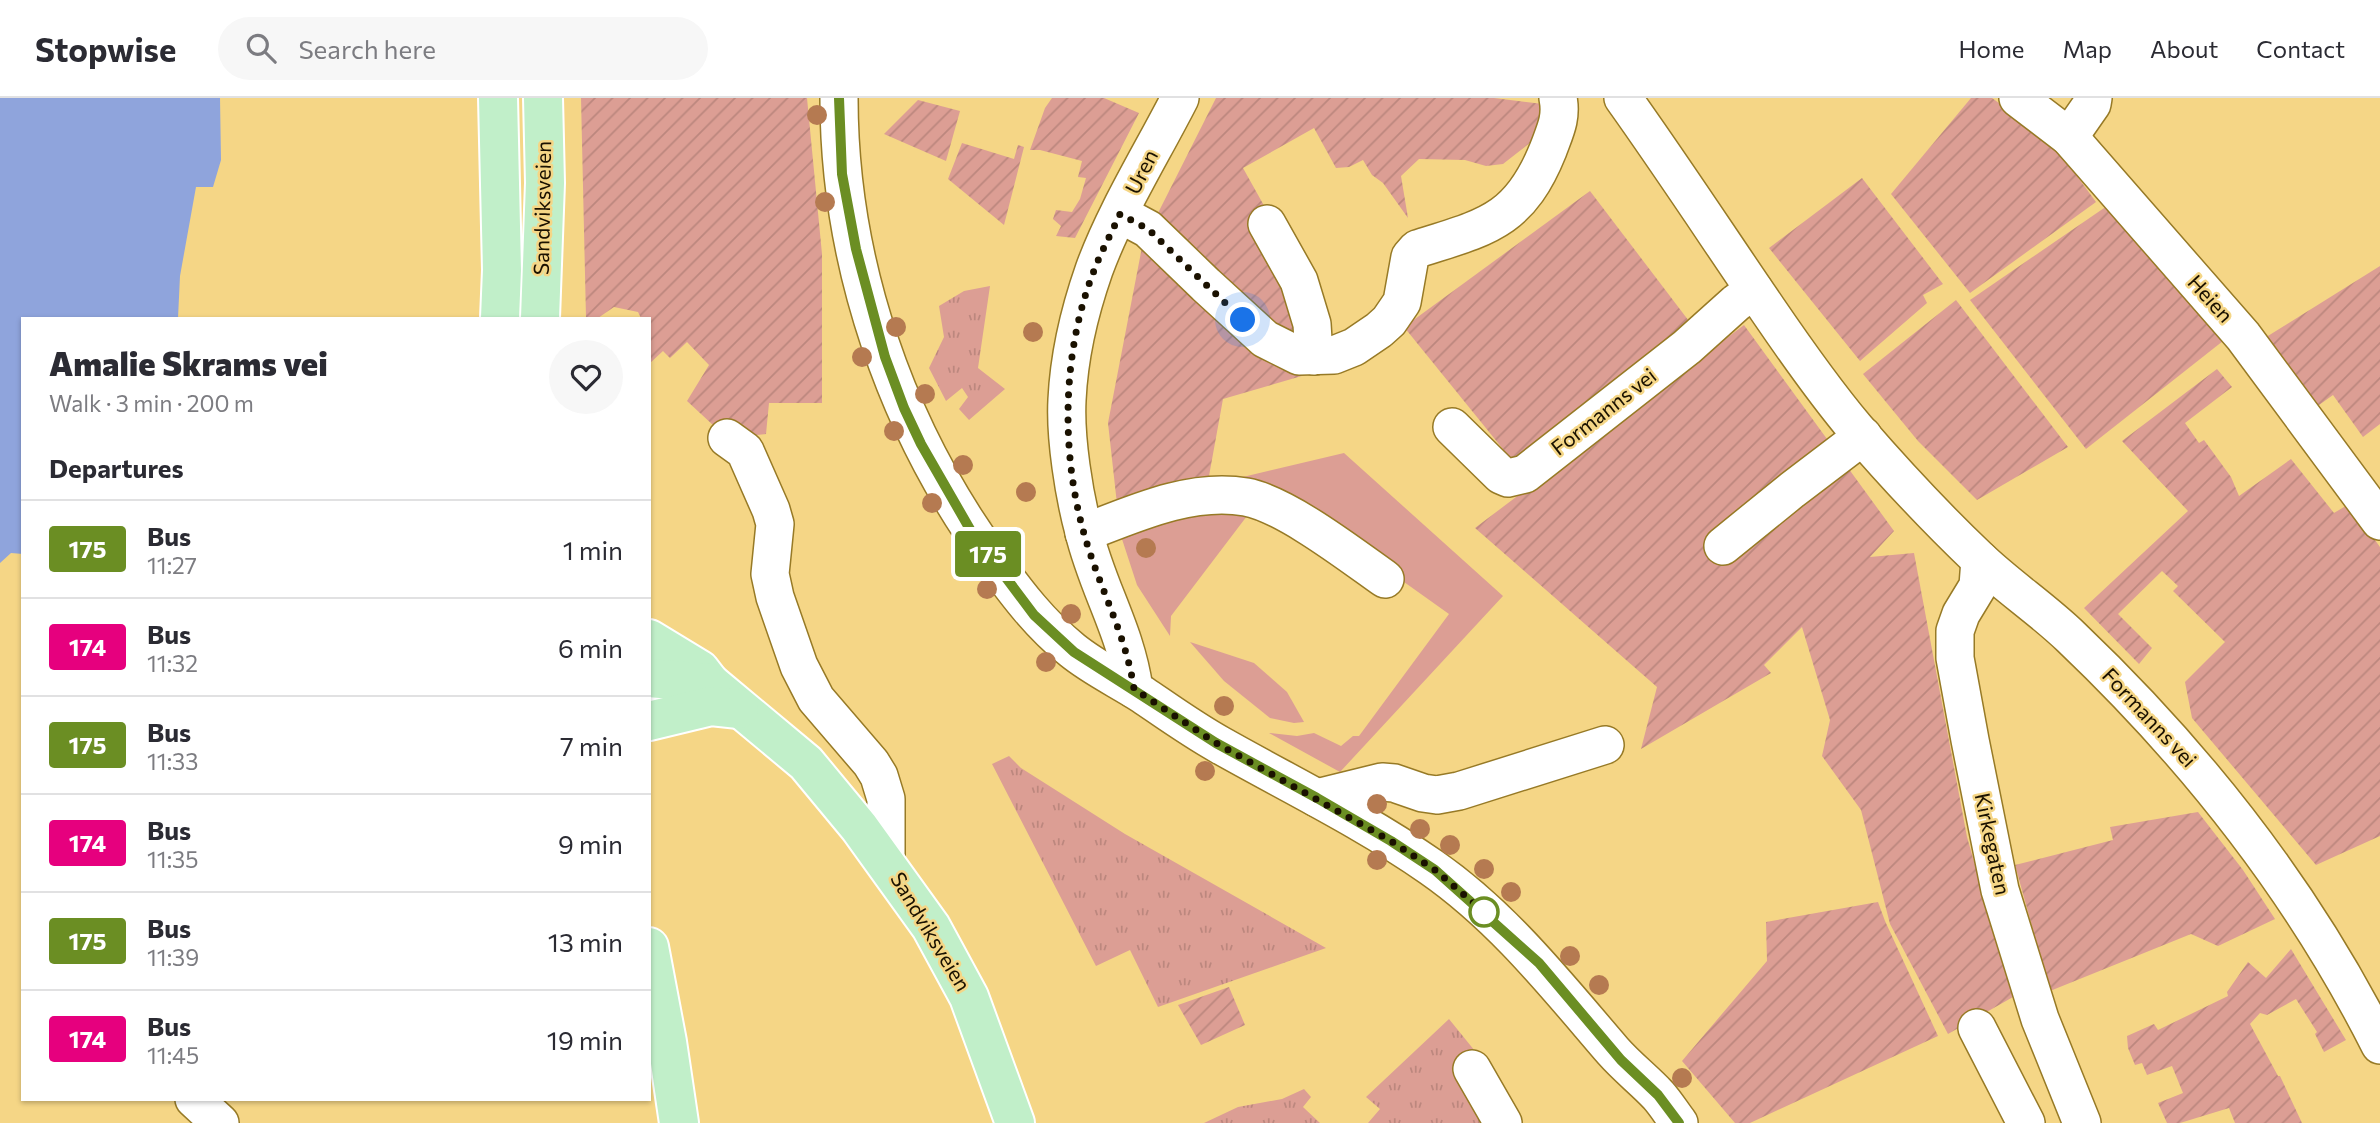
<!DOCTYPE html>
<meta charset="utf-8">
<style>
:root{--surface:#fff;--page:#f7f7f7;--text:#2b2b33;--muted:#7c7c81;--line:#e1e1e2}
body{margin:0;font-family:Commissioner,sans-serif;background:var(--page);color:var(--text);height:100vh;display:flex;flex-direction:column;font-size:26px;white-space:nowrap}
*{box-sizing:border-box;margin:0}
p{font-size:23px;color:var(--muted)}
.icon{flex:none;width:38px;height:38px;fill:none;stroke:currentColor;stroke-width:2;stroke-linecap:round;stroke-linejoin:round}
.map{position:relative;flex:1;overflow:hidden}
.details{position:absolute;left:21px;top:219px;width:630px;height:784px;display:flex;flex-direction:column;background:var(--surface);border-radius:0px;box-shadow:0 2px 5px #0004}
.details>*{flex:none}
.badge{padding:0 14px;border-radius:5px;font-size:24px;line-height:46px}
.you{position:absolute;width:35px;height:35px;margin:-18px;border:5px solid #fff;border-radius:50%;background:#1a73e8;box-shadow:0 0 0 10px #1a73e833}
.map>.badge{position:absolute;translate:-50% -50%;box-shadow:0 0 0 4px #fff}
h2{padding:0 28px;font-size:26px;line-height:63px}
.round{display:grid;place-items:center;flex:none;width:74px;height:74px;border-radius:37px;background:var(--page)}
.summary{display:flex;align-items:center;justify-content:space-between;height:119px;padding:0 28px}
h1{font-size:33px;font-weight:800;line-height:52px}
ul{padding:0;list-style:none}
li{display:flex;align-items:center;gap:21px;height:98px;padding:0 28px;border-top:2px solid var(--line)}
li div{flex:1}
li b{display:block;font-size:26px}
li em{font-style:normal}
li .badge{min-width:77px;font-weight:700;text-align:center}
header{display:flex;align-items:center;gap:42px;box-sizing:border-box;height:98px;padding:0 35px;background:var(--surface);border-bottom:2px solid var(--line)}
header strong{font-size:33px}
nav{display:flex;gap:38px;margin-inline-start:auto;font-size:24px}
.search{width:490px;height:63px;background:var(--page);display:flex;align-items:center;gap:18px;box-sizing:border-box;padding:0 24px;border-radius:38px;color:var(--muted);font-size:26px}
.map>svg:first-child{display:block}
.grass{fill:#dc9e94}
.park{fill:url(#park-tufts)}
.garden{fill:url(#garden-furrows)}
.water{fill:#8fa4dc}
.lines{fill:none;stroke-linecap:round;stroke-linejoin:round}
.minor-casing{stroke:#977a26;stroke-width:40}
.major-casing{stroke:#fff;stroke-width:42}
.minor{stroke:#fff;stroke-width:37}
.major{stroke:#c1efc9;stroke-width:38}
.tree{fill:#b57a51}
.line-casing{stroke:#fff;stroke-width:16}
.line{stroke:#6b8e23;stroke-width:10}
.walk{stroke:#1a1100;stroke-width:7;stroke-dasharray:0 12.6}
.stop-dot{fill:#fff;stroke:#6b8e23;stroke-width:3.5}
.labels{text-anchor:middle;stroke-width:5;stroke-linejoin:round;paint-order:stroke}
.street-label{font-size:21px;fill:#1a1100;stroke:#f5d686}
</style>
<header>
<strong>Stopwise</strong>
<div class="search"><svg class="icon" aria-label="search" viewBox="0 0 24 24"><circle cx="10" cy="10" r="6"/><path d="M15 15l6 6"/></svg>Search here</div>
<nav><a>Home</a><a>Map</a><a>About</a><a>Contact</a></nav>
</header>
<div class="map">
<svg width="2380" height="1025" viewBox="0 0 2380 1025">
<defs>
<pattern id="park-tufts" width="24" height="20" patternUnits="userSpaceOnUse" patternTransform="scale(1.75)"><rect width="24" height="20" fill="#dc9e94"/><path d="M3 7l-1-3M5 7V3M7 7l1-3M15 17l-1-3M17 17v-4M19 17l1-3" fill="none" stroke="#bc877e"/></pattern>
<pattern id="garden-furrows" width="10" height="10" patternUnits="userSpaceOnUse" patternTransform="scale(1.75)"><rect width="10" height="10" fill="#dc9e94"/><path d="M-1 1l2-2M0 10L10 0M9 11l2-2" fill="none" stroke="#bc877e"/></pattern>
</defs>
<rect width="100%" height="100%" fill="#f5d686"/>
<g class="grass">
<polygon points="1344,355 1503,498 1340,674 1269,635 1297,638 1314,635 1341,648 1353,638 1359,638 1449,516 1286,400 1222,384"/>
<polygon points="1178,412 1250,414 1171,518 1170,538 1137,487 1120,435"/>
<polygon points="1190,544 1254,565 1287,594 1304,624 1294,625 1270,620 1224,583"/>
</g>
<g class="park">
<polygon points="990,188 978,270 1005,291 969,322 959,311 968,299 962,290 946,303 929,270 944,239 939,208 964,193"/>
<polygon points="1009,658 1021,670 1125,736 1326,850 1158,909 1130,852 1096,868 992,666"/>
<polygon points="1449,921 1479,958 1487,1025 1368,1025 1380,1011 1366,999"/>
<polygon points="1304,991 1311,999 1303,1009 1320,1025 1204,1025 1238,1009 1282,1001"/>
</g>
<g class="garden">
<polygon points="581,0 807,0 822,156 822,305 769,305 766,336 727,340 687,303 709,267 687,244 670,260 663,253 649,266 649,220 641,220 638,214 614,209 598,220 586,220"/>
<polygon points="1052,0 1104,0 1139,15 1075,140 1056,138 1061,128 1053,121 1056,112 1072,114 1080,101 1086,80 1078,79 1082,63 1040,52 1030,52 1045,10"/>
<polygon points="1216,0 1494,0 1543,6 1545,33 1503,66 1486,68 1465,62 1419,61 1401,78 1408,120 1383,85 1372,77 1363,62 1349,69 1336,70 1314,30 1243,70 1267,113 1307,251 1260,227 1157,117"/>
<polygon points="1971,0 1992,0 2052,44 2096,104 1970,195 1891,96"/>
<polygon points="918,2 960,13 946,63 884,36"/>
<polygon points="962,45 1014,61 1018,47 1024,49 1004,127 948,81"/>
<polygon points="1862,80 1943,186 1923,197 1927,205 1860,263 1769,150"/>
<polygon points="1590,93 1695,231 1515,366 1404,229"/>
<polygon points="2107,108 2223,243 2086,351 1970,202"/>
<polygon points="1143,144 1312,275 1223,301 1209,378 1117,406 1108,325"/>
<polygon points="2380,168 2380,326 2363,339 2333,297 2312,312 2263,241"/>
<polygon points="1956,202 2068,349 1977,402 1918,343 1863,276"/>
<polygon points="1744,227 1894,433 1870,459 1914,455 1967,739 2013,899 1948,936 1890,826 1861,712 1822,658 1830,622 1802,529 1764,567 1771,575 1641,651 1657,589 1475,430"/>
<polygon points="2217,271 2232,289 2185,325 2199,345 2204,342 2231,379 2239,398 2291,361 2334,415 2349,406 2380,449 2380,738 2316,767 2192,620 2185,584 2225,544 2173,493 2178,488 2162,473 2118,516 2152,550 2139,566 2084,510 2188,413 2122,343"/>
<polygon points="2198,714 2243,772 2275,821 2218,848 2191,836 2050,893 2015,767 2113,742 2110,729"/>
<polygon points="1878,804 1885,823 1938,938 1750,1025 1735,1025 1682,963 1767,863 1766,824"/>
<polygon points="2291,851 2346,942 2324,954 2315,936 2317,934 2296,901 2267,917 2260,915 2250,926 2278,978 2280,978 2302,1025 2235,1025 2229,1010 2180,1025 2167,1025 2158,1005 2183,995 2172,968 2147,977 2142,965 2135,967 2128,950 2127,938 2154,926 2158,932 2228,898 2227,894 2248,864 2266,880"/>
<polygon points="1229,889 1245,927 1201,947 1178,907"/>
</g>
<polygon class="water" points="0,0 220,0 221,62 213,89 196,89 180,178 178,220 23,220 23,456 11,455 0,465"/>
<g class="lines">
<defs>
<g id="minor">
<path d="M839 0C839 165 896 331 994 464 1018 497 1040 526 1072 552 1094 570 1120 582 1143 597 1168 614 1193 632 1220 647 1291 687 1365 723 1431 769 1503 819 1557 888 1613 953 1627 969 1644 982 1658 997 1666 1006 1672 1016 1679 1025"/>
<path d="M1623 0C1673 70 1720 142 1768 212 1796 253 1824 293 1856 331 1894 375 1935 419 1978 460 2007 488 2042 511 2071 539 2196 658 2302 792 2380 947"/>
<polyline points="2018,0 2069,39 2243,238 2380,423"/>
<polyline points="2069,39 2092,6 2093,0"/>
<path d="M1120 116 1148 131 1206 187 1265 241 1299 258 1334 257 1354 249 1379 232 1389 223 1402 204 1410 159 1417 151C1486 129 1519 124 1548 52 1555 33 1562 20 1558 0"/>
<polyline points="1267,126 1299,183 1312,226 1314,258"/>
<polyline points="1452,329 1501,377 1508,380 1525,376 1687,249 1736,205 1754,192"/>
<polyline points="727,340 745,353 771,412 775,426 770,476 775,499 799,568 816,601 871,665 879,678 886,701 886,763"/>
<path d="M1084 435C1133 416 1192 389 1246 399 1285 406 1351 457 1385 481"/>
<polyline points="1723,448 1792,392 1863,338"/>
<polyline points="1980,462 1978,488 1961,516 1955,533 1955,560 1970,642 2000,792 2040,921 2082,1025"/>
<path d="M1134 591C1126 533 1097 489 1084 434 1074 397 1065 340 1067 302 1069 259 1080 212 1094 172 1115 114 1152 55 1180 0"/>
<polyline points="1317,700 1382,684 1394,685 1423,695 1437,697 1459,693 1605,647"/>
<polyline points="1977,930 2026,1025"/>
<polyline points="1472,971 1503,1025"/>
<polyline points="194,1001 220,1025"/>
</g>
<g id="major">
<polyline points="498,0 502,172 500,220"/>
<polyline points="540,220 545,85 543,0"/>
<polyline points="649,541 700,572 710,585"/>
<polyline points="649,580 710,585 806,665 859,729 931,829 969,899 1015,1025"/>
<polyline points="649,623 711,608 739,611"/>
<polyline points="649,849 667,944 679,1025"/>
</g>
</defs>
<use href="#minor" class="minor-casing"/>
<use href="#major" class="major-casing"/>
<use href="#minor" class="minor"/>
<use href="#major" class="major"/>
</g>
<g class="tree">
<circle cx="817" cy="17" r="10"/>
<circle cx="825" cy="104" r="10"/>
<circle cx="896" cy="229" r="10"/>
<circle cx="1033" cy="234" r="10"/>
<circle cx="862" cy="259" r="10"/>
<circle cx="925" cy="296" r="10"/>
<circle cx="894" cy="333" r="10"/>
<circle cx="963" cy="367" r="10"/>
<circle cx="1026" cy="394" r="10"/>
<circle cx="932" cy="405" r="10"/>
<circle cx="1005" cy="441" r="10"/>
<circle cx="1146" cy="450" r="10"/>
<circle cx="987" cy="491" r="10"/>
<circle cx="1071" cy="516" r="10"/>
<circle cx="1046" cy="564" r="10"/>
<circle cx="1224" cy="608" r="10"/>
<circle cx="1205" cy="673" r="10"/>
<circle cx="1377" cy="706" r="10"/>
<circle cx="1420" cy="731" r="10"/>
<circle cx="1450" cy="747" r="10"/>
<circle cx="1377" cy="762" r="10"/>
<circle cx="1484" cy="771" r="10"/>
<circle cx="1511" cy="794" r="10"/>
<circle cx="1570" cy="858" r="10"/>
<circle cx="1599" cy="887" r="10"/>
<circle cx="1682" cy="980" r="10"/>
</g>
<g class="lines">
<defs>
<polyline id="line" points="839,0 842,76 856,151 885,259 904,310 921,346 971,433 1034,517 1074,554 1216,645 1317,700 1391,743 1435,772 1539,865 1621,962 1658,997 1679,1025"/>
</defs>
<use href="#line" class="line-casing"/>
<use href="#line" class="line"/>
<path class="walk" d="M1243 222 1148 131 1120 116C1112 134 1102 152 1095 170 1062 252 1060 354 1085 439 1100 491 1126 537 1134 591L1216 645 1391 743 1435 772 1484 814"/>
</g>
<circle class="stop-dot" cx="1484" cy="814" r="14"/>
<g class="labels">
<g class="street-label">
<text transform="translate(1142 74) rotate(-63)" y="7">Uren</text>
<text transform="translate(543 110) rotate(-89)" y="7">Sandviksveien</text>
<text transform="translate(2210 201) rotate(48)" y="7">Heien</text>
<text transform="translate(1604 314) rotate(-38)" y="7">Formanns vei</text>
<text transform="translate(2149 620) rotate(47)" y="7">Formanns vei</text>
<text transform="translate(1992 746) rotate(78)" y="7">Kirkegaten</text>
<text transform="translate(930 834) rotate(59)" y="7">Sandviksveien</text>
</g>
</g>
</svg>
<div class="you" style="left:1243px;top:222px"></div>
<b class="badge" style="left:988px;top:456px;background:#6b8e23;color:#fff">175</b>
<section class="details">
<div class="summary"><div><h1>Amalie Skrams vei</h1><p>Walk · 3 min · 200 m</p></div><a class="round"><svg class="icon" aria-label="heart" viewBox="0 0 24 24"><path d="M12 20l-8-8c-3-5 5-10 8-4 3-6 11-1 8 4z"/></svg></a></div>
<h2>Departures</h2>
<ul>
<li><span class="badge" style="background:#6b8e23;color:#fff">175</span><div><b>Bus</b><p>11:27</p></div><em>1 min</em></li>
<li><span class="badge" style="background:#e6007e;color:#fff">174</span><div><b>Bus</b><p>11:32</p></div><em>6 min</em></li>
<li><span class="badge" style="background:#6b8e23;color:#fff">175</span><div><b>Bus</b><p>11:33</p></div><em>7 min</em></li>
<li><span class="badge" style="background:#e6007e;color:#fff">174</span><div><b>Bus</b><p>11:35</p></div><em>9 min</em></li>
<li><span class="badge" style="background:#6b8e23;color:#fff">175</span><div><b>Bus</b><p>11:39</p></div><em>13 min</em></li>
<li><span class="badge" style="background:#e6007e;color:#fff">174</span><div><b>Bus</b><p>11:45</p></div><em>19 min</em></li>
</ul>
</section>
</div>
